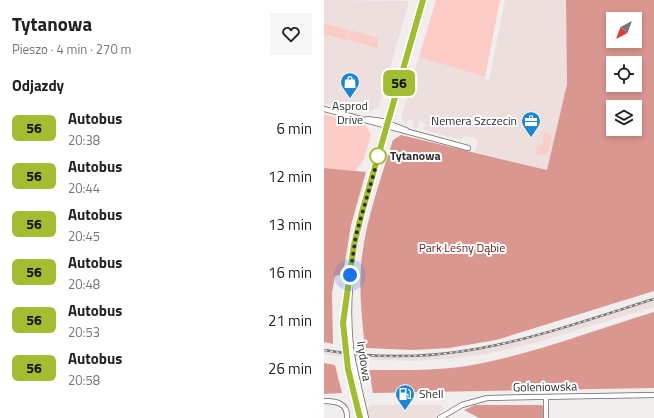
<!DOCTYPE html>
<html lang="pl">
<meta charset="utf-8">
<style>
:root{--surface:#fff;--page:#f6f6f6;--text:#222;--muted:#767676}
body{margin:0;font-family:"Titillium Web",sans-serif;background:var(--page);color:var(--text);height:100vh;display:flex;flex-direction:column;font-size:15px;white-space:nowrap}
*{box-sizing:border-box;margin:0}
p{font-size:13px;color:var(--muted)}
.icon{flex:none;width:22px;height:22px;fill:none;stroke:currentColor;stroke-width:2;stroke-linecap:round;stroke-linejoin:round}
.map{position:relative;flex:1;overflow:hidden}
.side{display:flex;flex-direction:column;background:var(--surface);width:324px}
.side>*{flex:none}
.badge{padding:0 8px;border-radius:6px;font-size:14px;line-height:26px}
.needle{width:26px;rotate:221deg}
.fabs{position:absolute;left:282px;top:12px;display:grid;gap:8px}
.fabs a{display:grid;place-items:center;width:36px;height:36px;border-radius:0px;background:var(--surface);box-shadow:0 2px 6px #0003;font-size:20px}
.you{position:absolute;width:20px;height:20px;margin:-10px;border:3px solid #fff;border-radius:50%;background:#1a73e8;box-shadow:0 0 0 6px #1a73e833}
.map>.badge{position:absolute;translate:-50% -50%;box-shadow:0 0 0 2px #fff}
h2{padding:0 12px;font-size:15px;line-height:36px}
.round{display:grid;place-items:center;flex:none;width:42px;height:42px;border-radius:0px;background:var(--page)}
.head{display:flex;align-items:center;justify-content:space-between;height:68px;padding:0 12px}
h1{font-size:19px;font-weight:700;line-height:30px}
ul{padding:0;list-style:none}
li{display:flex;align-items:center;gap:12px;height:48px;padding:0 12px}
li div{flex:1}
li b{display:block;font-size:15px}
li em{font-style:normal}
li .badge{min-width:44px;font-weight:700;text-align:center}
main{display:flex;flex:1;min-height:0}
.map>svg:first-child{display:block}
.built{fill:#ecdfdd}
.green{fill:#feccc7}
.forest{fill:#da9790;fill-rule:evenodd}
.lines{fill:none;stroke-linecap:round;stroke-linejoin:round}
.minor-casing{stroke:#6b6766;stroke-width:6}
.minor{stroke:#fff;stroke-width:4.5}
.rail-casing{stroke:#777474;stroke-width:2.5}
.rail{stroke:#fff;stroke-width:1;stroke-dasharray:3;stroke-linecap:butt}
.minor-bridge-casing{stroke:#6b6766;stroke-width:6;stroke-linecap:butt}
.minor-bridge{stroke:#fff;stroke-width:4.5}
.line-casing{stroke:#fff;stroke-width:9}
.line{stroke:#a2bd31;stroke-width:6}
.walk{stroke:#2f2d2d;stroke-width:4;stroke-dasharray:0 7.2}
.stop-dot{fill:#fff;stroke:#a2bd31;stroke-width:2}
.labels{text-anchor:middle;stroke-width:4;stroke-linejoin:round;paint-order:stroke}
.poi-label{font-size:12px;fill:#2f2d2d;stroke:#fff}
.stop-label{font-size:12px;font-weight:bold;fill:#2f2d2d;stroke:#fff;text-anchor:start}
.park-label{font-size:12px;fill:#6f201e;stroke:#fff}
.street-label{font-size:12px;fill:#2f2d2d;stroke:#fff}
</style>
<main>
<section class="side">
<div class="head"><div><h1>Tytanowa</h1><p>Pieszo · 4 min · 270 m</p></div><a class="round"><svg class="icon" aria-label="heart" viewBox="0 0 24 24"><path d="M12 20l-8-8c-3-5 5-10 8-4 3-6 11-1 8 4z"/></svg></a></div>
<h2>Odjazdy</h2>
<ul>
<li><span class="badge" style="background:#a2bd31;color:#111">56</span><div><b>Autobus</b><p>20:38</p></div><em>6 min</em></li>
<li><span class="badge" style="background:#a2bd31;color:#111">56</span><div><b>Autobus</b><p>20:44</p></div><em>12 min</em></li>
<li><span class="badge" style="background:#a2bd31;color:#111">56</span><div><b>Autobus</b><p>20:45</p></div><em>13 min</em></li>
<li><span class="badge" style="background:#a2bd31;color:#111">56</span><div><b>Autobus</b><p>20:48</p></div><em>16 min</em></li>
<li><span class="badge" style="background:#a2bd31;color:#111">56</span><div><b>Autobus</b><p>20:53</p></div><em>21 min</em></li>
<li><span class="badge" style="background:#a2bd31;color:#111">56</span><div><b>Autobus</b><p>20:58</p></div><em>26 min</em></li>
</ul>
</section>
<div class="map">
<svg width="330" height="418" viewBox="0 0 330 418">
<rect width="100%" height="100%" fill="#f2eeed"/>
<g class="built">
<polygon points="0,0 85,1 55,107 45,112 30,111 0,103"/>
<polygon points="181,0 242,0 243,84 223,170 151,152 154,139 140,136 137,140 100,130 101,123 95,121 93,129 88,127 90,121 84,119 82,125 77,118 95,57 161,77 161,79 165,80"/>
<polygon points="330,298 330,307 214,342 163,354 125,359 86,361 36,359 0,354 0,349 36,354 73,356 112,354 149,349 211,335"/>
<polygon points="47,405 118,405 120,409 111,418 45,418 43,409"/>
</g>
<g class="green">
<polygon points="112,0 176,0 161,77 95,57"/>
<polygon points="0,23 25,30 22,40 5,35 3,37 0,36"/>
<polygon points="26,30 54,38 53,48 23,40"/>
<polygon points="0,114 42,126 47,135 40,159 32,171 0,168"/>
<polygon points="220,132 228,135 224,152 218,155 206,152 211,153 213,145 218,146"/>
</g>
<g class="forest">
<path d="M242 0H330V291L172 340 125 348 89 350 41 348C38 321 35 292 37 265 41 222 56 181 69 140L77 135 223 170 243 84ZM289 19H311V41H289ZM289 63H311V85H289ZM289 107H311V129H289Z"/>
<polygon points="0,168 42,172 27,225 19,274 11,276 8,293 9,344 0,342"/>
<path d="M330 312V388L49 393 45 370C76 370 106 371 136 367 202 357 267 331 330 312Z"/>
<polygon points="0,363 11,365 18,393 0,394"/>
<polygon points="151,405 217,405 220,407 219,418 155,418 140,410"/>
</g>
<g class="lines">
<defs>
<g id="minor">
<polyline points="0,109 144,148"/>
<polyline points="43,119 58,121 82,130"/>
<polyline points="21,347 19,320 23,294"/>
<path d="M27 348C19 272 37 217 57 146 71 97 85 49 99 0"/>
<polyline points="22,361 36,418"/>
<polyline points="29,361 42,418"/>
<polyline points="222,397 222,418"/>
<path d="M0 401C12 401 24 403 23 418"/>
<polyline points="116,418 138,405 163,398 330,395"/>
</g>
</defs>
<use href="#minor" class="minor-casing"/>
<use href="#minor" class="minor"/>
<defs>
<path id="rail" d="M0 350C123 371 216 335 330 299"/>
</defs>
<use href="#rail" class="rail-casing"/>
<use href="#rail" class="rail"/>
<defs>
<g id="minor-bridge">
<polyline points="21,347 22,361"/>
<polyline points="27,348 29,361"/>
</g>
</defs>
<use href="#minor-bridge" class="minor-bridge-casing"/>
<use href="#minor-bridge" class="minor-bridge"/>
</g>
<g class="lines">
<defs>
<polyline id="line" points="36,418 24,369 19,323 30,245 38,212 99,0"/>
</defs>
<use href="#line" class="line-casing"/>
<use href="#line" class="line"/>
<polyline class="walk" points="26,275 32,235 56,152 54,156"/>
</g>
<defs>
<symbol id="shop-pin" viewBox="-11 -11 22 30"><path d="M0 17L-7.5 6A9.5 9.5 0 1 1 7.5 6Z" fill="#1f85d0" stroke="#fff"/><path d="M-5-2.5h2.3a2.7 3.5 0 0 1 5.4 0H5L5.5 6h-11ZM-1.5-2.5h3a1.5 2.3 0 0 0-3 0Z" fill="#fff"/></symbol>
<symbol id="office-pin" viewBox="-11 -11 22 30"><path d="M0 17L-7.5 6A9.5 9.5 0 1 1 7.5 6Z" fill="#1f85d0" stroke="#fff"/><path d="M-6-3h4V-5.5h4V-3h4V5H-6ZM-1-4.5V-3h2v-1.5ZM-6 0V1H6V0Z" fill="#fff"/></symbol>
<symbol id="fuel-pin" viewBox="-11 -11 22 30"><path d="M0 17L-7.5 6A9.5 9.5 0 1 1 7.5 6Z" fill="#1f85d0" stroke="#fff"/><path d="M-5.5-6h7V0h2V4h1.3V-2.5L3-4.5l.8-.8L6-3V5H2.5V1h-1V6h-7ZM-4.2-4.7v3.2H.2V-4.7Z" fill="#fff"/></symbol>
</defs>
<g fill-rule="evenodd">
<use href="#shop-pin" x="15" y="71" width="22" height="30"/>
<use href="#office-pin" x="196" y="110" width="22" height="30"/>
<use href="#fuel-pin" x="70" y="383" width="22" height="30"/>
</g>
<circle class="stop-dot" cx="54" cy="156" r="8"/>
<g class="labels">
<g class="poi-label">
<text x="26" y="110">Asprod<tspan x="26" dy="14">Drive</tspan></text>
<text x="193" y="125" text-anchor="end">Nemera Szczecin</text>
<text x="95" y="398" text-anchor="start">Shell</text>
</g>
<g class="stop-label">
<text x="66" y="160">Tytanowa</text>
</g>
<g class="park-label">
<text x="138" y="252">Park Leśny Dąbie</text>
</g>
<g class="street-label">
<text transform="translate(40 361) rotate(81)" y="4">Irydowa</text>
<text transform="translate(221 387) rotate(-1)" y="4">Goleniowska</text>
</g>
</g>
</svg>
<div class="fabs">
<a><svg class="needle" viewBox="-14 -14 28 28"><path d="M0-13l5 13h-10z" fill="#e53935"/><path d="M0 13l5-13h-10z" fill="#767676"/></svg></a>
<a><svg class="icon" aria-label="locate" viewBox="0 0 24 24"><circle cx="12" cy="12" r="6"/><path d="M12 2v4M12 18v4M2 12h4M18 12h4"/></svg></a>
<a><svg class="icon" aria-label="layers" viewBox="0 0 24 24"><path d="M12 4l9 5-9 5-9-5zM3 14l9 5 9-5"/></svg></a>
</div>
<div class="you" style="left:26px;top:275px"></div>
<b class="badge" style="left:75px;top:83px;background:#a2bd31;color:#111">56</b>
</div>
</main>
